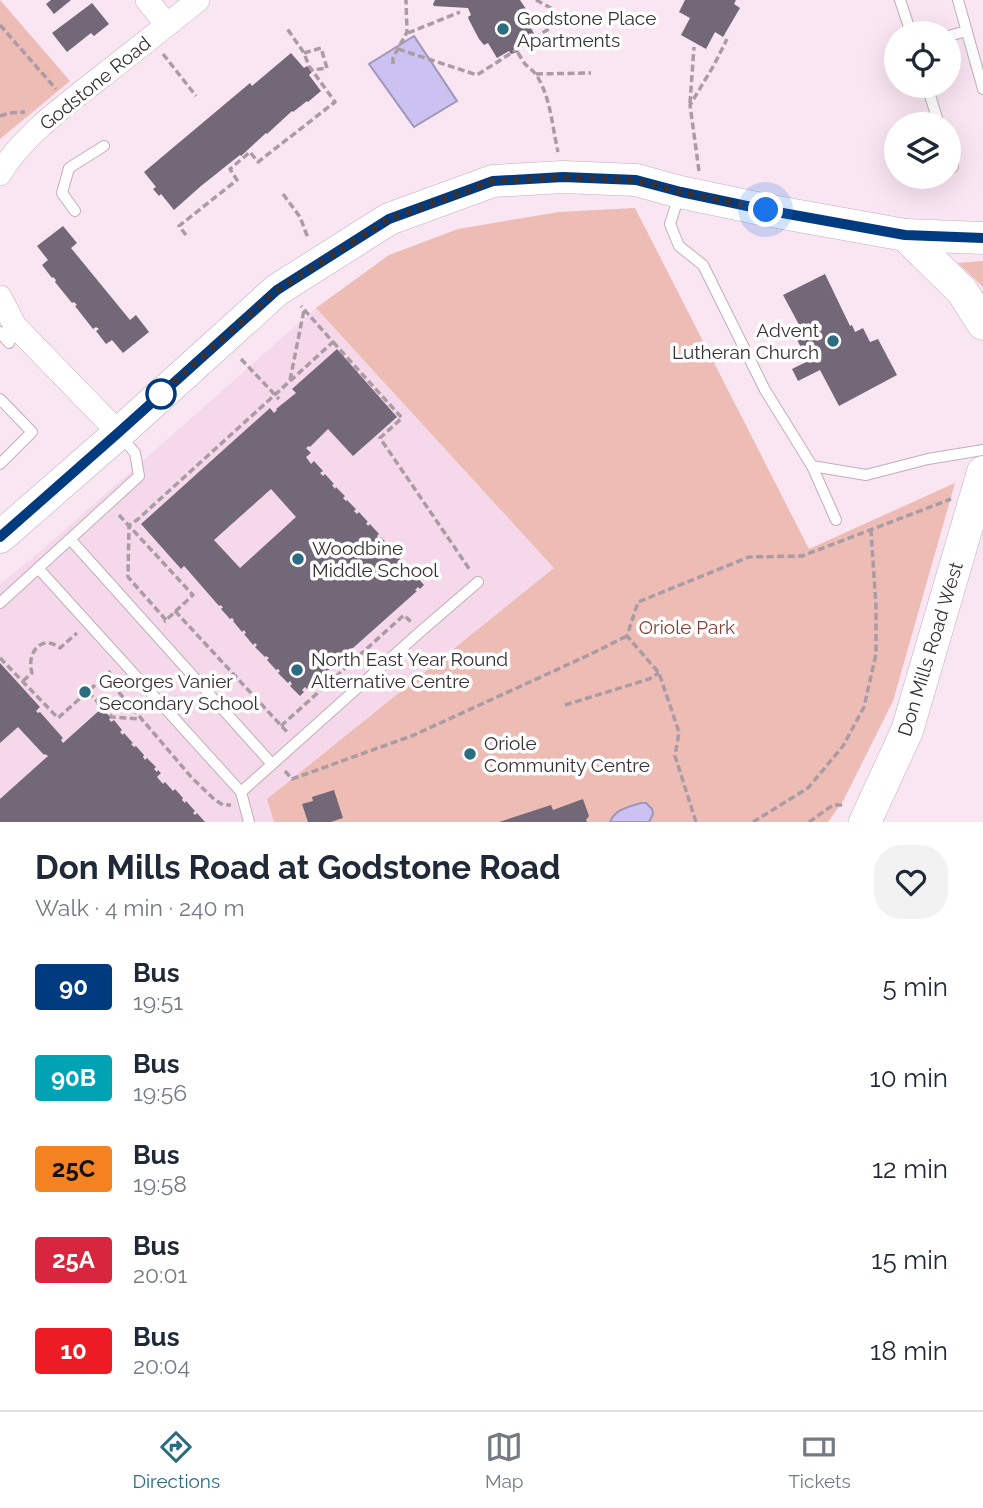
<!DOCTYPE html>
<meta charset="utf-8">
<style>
:root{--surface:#fff;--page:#f2f2f3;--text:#1f2937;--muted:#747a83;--line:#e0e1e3;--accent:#2b6c80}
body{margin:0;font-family:Raleway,sans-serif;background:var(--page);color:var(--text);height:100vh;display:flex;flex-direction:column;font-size:26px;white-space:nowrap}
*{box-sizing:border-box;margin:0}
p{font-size:23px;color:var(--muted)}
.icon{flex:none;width:38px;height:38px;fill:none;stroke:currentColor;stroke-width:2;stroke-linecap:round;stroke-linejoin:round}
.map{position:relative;height:822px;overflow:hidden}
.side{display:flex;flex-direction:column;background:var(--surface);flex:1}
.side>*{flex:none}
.badge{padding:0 14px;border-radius:5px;font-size:24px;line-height:46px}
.buttons{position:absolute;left:884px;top:21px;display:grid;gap:14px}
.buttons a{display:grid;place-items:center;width:77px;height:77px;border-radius:50%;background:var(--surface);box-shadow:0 7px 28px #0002;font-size:35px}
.you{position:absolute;width:35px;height:35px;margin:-18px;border:5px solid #fff;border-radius:50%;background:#1a73e8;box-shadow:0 0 0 10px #1a73e833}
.map>.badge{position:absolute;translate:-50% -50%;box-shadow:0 0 0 4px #fff}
.round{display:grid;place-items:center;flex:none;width:74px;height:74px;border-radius:28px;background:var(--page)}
.overview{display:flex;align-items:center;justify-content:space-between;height:119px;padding:0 35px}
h1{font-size:33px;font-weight:700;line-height:52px}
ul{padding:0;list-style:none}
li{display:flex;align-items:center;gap:21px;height:91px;padding:0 35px}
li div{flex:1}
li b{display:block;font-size:26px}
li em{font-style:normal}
li .badge{min-width:77px;font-weight:700;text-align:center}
.tabs{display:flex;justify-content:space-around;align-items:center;height:98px;border-top:2px solid var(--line);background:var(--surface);font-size:19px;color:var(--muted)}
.tabs a{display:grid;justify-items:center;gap:4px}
.tabs .selected{color:var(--accent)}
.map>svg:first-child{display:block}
.built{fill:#f5d9eb}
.green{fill:#edbcb5}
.water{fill:#cbc2f1;stroke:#9f96b9;stroke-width:2}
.building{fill:#736878;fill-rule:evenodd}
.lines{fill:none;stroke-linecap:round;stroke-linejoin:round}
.service-casing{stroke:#c1aeba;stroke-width:12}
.minor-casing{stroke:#c1aeba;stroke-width:24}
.secondary-casing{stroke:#c1aeba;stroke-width:33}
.path{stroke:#ab9ba5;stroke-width:3.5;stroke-dasharray:7 3.5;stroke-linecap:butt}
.service{stroke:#fff;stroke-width:10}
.minor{stroke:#fff;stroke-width:23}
.secondary{stroke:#fff;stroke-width:32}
.line-casing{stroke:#fff;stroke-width:16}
.line{stroke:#003b80;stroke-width:10}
.walk{stroke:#383035;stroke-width:7;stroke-dasharray:0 12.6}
.poi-dot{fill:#2b6c80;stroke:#fff;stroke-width:2.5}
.stop-dot{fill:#fff;stroke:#003b80;stroke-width:3.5}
.labels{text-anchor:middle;stroke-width:7;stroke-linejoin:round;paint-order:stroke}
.poi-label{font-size:19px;fill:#383035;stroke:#fff;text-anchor:start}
.street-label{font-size:19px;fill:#383035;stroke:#fff}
.park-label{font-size:19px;fill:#823e37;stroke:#fff}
</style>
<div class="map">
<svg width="983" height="822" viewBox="0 0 983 822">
<rect width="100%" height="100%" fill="#fae5f2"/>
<polygon class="built" points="316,308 555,568 267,799 274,822 0,822 0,584 42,550"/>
<g class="green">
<polygon points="0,0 70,81 0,139"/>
<polygon points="635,208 809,549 955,483 893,701 843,801 828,822 274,822 267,799 554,568 316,308 389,255 458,229 559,212"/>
<polygon points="983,261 983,287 958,263"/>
</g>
<g class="water">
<polygon points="414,36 457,101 414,127 369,64"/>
<path d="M641 803H646L652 809 653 814 649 822H610C615 809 629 807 641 803Z"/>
</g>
<g class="building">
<polygon points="51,0 71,0 54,14 46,4"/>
<polygon points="435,0 520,0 526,9 529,17 526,20 535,35 520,45 522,47 518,52 511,54 509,51 497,58 488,43 484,45 479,39 469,20 468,17 471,15 468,8 434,6 433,4"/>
<polygon points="685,0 736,0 734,4 740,8 723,37 715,32 706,49 681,35 690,18 679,12"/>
<polygon points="92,3 109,24 94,36 91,33 67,52 52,33"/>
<polygon points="291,53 304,68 307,66 312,72 309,75 321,91 308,102 307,101 293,112 292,111 267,134 266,133 241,156 240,155 201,186 174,210 161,194 159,196 153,189 156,187 144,172 250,83 252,86"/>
<polygon points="63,226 77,243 71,248 130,320 136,315 149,332 123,353 112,340 106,344 96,331 99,329 96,327 93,329 75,306 77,305 74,302 72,303 55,282 56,280 53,277 52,278 42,265 48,260 37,246"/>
<polygon points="825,274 850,326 852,325 855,332 863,328 870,342 878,339 897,375 839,406 820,370 798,381 792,369 808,361 808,362 814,360 812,356 814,354 810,347 803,351 796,338 804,334 783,295"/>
<path d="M337 349 397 417 353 456 328 429 310 447 309 446 306 448 311 453 306 457 311 464 314 461 323 471 320 473 323 476 325 474 334 484 332 485 335 489 336 487 345 496 343 498 346 501 347 500 356 509 354 511 357 514 359 512 368 522 366 523 368 526 370 524 379 534 377 536 379 539 381 537 390 547 388 549 391 552 393 551 401 560 399 562 402 564 404 562 413 572 411 574 413 577 415 575 424 585 420 589 418 587 415 590 417 591 307 689 305 687 302 690 304 692 300 696 290 686 292 684 290 681 288 683 278 673 280 671 278 669 276 670 267 660 269 658 266 656 265 657 255 647 257 645 255 643 253 645 244 634 246 633 244 630 242 632 233 621 234 620 232 618 230 619 221 609 223 607 220 605 219 606 185 567 184 566 181 569 141 524 270 408 274 413 277 410 276 409 296 393 292 389ZM271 489 296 517 240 568 214 540Z"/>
<polygon points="0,663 40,707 36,711 38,713 40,712 63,738 61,740 63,743 102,708 111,718 109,719 111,722 114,720 122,730 120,732 123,735 124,733 133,743 131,744 134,747 136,746 144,755 143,757 145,760 147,758 156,767 154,769 157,772 158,770 161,773 157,777 163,784 165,782 173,791 175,789 183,798 182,800 185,803 186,801 195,811 193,813 195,815 197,813 205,822 0,822 0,799 48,756 45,754 44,755 18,727 0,743"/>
<polygon points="334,790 343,818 331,822 308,822 302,804 313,801 312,797"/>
<polygon points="583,799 589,816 586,820 587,822 499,822 551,805 553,810"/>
</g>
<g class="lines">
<defs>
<g id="service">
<polyline points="900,0 911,33"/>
<polyline points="958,0 983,89"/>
<polyline points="948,36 967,31"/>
<polyline points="927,86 939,124"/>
<polyline points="948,154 953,167"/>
<polyline points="679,196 670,224 679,246 703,265 765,390 812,466 866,475 928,459 983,450"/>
<polyline points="75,211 62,193 69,168 104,146"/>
<polyline points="0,332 9,343 15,326"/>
<polyline points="0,399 32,432 0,464"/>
<polyline points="812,466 836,520"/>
<polyline points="70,539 272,764"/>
<polyline points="38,568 241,792 420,632 478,582"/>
<polyline points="0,603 139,476 135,453 120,435"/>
<polyline points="241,792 249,822"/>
</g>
<g id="minor">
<polyline points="147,0 167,25"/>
<path d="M0 174C20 138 68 103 101 77 133 52 166 26 198 0"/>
<polyline points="0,297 15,326 119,433"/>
</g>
<g id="secondary">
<polyline points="905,235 962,291 983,324"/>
<polyline points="0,537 119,433 277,290 389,219 493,181 563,177 636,180 680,192 766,210 905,235 983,238"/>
<polyline points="865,822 907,731 983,472"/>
</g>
</defs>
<use href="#service" class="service-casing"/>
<use href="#minor" class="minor-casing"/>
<use href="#secondary" class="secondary-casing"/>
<g class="path">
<path d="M536 0 551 8 555 25 516 50C519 54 522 60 525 64 529 68 534 71 537 76 551 99 552 126 558 152"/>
<polyline points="0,25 56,89"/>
<polyline points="408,33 460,12"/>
<polyline points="398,49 477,75 516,50"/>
<polyline points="304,53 321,48 327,68 312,70"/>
<polyline points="163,54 196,96"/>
<polyline points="393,64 393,58 407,32 406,0"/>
<polyline points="536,74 591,73"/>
<polyline points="690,103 694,47"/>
<polyline points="0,116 9,113 25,112"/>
<polyline points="699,171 690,105 714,65 727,39"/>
<polyline points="283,194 300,217 308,238"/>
<polyline points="186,235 179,226 237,180 230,169 250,152 258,162 335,102 309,66 304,53 286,27"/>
<polyline points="333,342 402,418 380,438 470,570"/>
<polyline points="241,359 279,399"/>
<polyline points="290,380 304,310"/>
<polyline points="119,515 193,595 164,622"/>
<polyline points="175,611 288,733"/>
<polyline points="166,620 128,577 129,525 137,520 333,342 301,306"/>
<polyline points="0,658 58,718 112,670"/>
<polyline points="105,676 192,778 214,799 223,805 231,805"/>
<path d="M23 681 32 673C26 654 41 633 60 648L77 633"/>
<polyline points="88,692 112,717 141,719"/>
<polyline points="565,705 649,679 659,673"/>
<polyline points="281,726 404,615 411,622"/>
<polyline points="285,771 292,779 414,735 591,654 627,636"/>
<polyline points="696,822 675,756 679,732 659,673 627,636 638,602 749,557 802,556 951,499"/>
<polyline points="753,822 808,788 843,746 864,707 876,654 876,606 871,531"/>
<polyline points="809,822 833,805 844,805"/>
</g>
<use href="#service" class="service"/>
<use href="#minor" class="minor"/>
<use href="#secondary" class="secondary"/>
</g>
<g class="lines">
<defs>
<polyline id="line" points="0,537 118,433 277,290 389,219 493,181 563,177 636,180 681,192 766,210 905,235 983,238"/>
</defs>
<use href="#line" class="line-casing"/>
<use href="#line" class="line"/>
<polyline class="walk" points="161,394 159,396 277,290 389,219 493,181 563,177 636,180 681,192 766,210"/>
</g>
<g class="poi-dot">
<circle cx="503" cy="29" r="7"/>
<circle cx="833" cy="341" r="7"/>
<circle cx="298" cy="559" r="7"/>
<circle cx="297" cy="670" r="7"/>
<circle cx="85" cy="692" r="7"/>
<circle cx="470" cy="754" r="7"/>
</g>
<circle class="stop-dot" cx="161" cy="394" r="14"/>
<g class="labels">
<g class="poi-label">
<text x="517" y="25">Godstone Place<tspan x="517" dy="22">Apartments</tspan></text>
<text x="819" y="337" text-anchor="end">Advent<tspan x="819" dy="22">Lutheran Church</tspan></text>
<text x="312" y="555">Woodbine<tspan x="312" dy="22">Middle School</tspan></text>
<text x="311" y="666">North East Year Round<tspan x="311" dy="22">Alternative Centre</tspan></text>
<text x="99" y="688">Georges Vanier<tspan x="99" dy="22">Secondary School</tspan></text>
<text x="484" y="750">Oriole<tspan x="484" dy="22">Community Centre</tspan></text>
</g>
<g class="street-label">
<text transform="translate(95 83) rotate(-39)" y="7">Godstone Road</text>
<text transform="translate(930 649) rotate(-73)" y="7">Don Mills Road West</text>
</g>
<g class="park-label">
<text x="687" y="634">Oriole Park</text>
</g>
</g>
</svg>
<div class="buttons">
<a><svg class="icon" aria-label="locate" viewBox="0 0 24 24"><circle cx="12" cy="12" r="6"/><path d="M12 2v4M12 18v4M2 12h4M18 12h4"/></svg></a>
<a><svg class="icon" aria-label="layers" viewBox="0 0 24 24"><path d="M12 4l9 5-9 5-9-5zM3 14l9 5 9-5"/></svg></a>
</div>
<div class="you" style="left:766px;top:210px"></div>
</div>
<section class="side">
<div class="overview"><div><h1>Don Mills Road at Godstone Road</h1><p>Walk · 4 min · 240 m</p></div><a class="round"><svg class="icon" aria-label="heart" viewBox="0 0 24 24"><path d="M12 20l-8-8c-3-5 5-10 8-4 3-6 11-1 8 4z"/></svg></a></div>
<ul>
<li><span class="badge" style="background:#003b80;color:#fff">90</span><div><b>Bus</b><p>19:51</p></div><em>5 min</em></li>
<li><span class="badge" style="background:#00a3b4;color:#fff">90B</span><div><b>Bus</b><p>19:56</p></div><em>10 min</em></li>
<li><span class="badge" style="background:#f58220;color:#111">25C</span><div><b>Bus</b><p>19:58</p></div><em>12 min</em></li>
<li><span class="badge" style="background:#d7263d;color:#fff">25A</span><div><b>Bus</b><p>20:01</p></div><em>15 min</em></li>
<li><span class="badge" style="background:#ed1c24;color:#fff">10</span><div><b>Bus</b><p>20:04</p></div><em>18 min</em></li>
</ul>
</section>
<nav class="tabs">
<a class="selected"><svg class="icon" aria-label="directions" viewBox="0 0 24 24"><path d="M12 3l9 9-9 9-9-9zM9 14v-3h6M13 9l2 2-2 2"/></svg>Directions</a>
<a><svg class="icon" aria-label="map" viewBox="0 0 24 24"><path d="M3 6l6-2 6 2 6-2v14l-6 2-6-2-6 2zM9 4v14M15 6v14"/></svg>Map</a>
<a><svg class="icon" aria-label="tickets" viewBox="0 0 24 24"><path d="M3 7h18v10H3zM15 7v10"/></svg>Tickets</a>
</nav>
